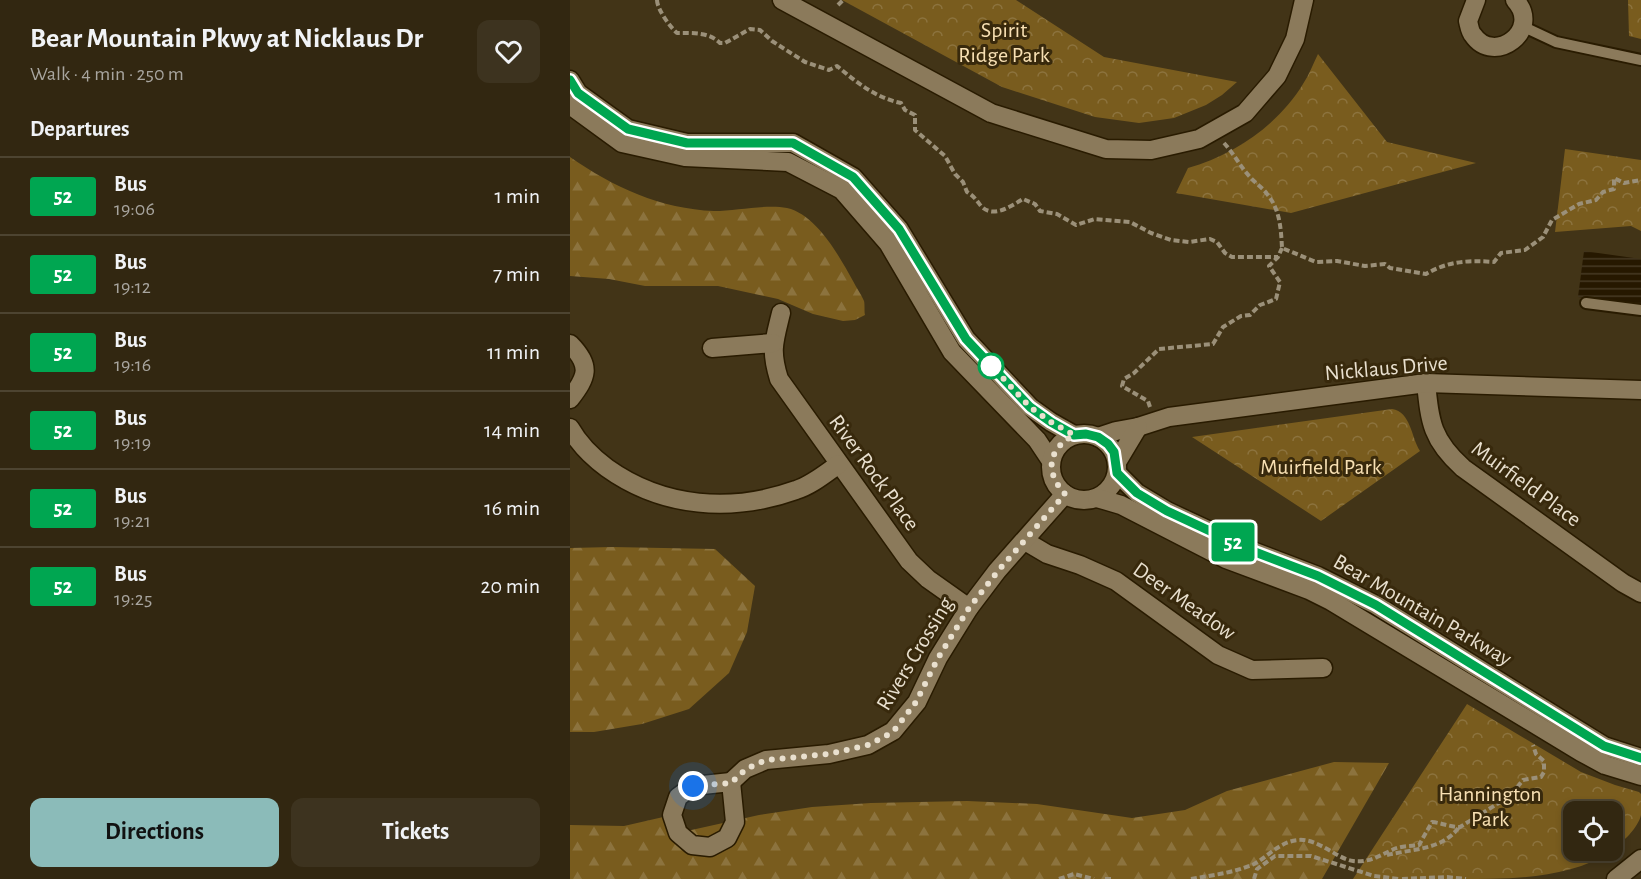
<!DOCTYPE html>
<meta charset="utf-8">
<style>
:root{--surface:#322711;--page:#3d331f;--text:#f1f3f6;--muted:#a8a59f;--line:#4d4431;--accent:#8bbbb9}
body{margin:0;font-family:"Alegreya Sans",sans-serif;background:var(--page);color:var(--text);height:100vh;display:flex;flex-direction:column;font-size:22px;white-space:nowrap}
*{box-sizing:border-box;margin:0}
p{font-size:20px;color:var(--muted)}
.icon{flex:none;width:33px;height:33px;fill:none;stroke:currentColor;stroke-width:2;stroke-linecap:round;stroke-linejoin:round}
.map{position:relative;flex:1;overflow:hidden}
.side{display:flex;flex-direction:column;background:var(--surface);width:570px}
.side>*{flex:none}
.badge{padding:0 12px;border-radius:4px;font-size:21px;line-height:39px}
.tools{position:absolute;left:993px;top:801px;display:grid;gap:12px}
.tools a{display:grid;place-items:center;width:60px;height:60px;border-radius:12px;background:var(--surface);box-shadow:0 3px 9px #0003,0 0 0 2px var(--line);font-size:30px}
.you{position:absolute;width:30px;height:30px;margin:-15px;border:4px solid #fff;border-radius:50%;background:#1a73e8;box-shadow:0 0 0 9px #1a73e833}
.map>.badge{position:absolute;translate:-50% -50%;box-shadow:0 0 0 3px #fff}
h2{padding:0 30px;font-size:22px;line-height:54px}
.round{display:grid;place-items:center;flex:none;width:63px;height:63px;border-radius:12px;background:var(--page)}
.summary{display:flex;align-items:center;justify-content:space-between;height:102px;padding:0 30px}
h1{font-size:28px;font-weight:700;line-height:45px}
.button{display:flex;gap:12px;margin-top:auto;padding:12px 30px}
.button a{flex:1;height:69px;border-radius:12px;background:var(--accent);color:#111;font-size:24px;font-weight:700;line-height:69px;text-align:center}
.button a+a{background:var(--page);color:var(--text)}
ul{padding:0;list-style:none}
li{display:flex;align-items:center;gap:18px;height:78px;padding:0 30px;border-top:2px solid var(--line)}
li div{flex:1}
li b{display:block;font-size:22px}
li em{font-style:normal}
li .badge{min-width:66px;font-weight:700;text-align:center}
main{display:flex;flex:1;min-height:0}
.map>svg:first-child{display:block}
.forest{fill:url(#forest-firs)}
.park{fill:url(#park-crowns)}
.water{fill:url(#water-rules)}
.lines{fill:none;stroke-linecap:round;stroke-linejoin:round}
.lane-casing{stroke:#291b00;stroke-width:14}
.street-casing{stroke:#291b00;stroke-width:21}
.secondary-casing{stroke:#291b00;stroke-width:21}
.path{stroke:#9b9079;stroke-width:4;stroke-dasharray:6 3;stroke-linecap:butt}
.lane{stroke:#8b7a5b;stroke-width:10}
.street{stroke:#8b7a5b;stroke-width:18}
.secondary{stroke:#8b7a5b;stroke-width:18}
.line-casing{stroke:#fff;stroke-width:14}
.line{stroke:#00a651;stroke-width:9}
.walk{stroke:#e9e0cf;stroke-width:6;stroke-dasharray:0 10.8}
.stop-dot{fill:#fff;stroke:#00a651;stroke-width:3}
.labels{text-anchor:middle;stroke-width:6;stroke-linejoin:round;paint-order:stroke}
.park-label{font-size:22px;fill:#f8e0b3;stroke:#38290c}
.street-label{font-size:22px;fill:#e9e0cf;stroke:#38290c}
</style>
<main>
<section class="side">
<div class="summary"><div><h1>Bear Mountain Pkwy at Nicklaus Dr</h1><p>Walk · 4 min · 250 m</p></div><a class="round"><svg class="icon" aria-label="heart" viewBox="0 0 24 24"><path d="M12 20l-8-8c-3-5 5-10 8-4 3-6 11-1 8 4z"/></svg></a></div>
<h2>Departures</h2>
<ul>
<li><span class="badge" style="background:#00a651;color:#fff">52</span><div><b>Bus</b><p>19:06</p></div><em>1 min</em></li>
<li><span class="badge" style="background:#00a651;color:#fff">52</span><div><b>Bus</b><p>19:12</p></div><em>7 min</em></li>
<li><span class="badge" style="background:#00a651;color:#fff">52</span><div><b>Bus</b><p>19:16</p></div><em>11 min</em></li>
<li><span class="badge" style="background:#00a651;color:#fff">52</span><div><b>Bus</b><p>19:19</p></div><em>14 min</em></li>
<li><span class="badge" style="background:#00a651;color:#fff">52</span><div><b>Bus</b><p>19:21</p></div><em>16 min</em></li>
<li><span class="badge" style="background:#00a651;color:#fff">52</span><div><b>Bus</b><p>19:25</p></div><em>20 min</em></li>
</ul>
<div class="button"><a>Directions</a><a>Tickets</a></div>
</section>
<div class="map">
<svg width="1071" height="879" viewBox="0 0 1071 879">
<defs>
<pattern id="forest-firs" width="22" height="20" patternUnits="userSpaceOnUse" patternTransform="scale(1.5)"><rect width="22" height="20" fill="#795c1e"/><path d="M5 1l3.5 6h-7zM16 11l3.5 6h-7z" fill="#8c733e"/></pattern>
<pattern id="park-crowns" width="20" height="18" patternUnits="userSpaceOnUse" patternTransform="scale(1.5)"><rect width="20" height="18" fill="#795c1e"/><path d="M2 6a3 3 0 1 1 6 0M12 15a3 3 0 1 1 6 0" fill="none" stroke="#8c733e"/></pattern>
<pattern id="water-rules" width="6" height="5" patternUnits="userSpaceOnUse" patternTransform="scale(1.5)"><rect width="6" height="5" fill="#261800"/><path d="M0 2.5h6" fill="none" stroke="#463924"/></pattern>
</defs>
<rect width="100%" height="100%" fill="#423417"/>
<g class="forest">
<path d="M0 157C43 187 91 209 144 211 167 211 196 204 217 208 247 215 269 256 283 281 286 287 291 294 294 301 295 305 294 311 295 315L285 320 273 321 243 314 208 299 148 286H75L39 279 0 276Z"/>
<polygon points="42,547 145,549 185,586 177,632 159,673 119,709 72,724 24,732 0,732 0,548"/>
<polygon points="764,762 819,763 752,879 0,879 0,825 54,826 102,815 108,833 189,815 242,807 301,803 397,801 467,804 562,818 615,810 657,791"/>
</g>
<g class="park">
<polygon points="272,0 446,0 534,57 667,82 652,95 636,105 604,118 569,123 525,117 432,87"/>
<polygon points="1058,0 1071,0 1071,39 1059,36"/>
<path d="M748 54 817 142 906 163 721 213 606 193 618 168C664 155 708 125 733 84 739 75 743 64 748 54Z"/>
<polygon points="995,149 1071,160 1071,231 1061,226 985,232"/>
<path d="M822 409C841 412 841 437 850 451L751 521 622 437Z"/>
<path d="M897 704 1011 772 1045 785 1069 792 1071 794C1071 801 1071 809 1071 815 1068 828 1053 842 1042 850V812H1004V850L1042 851C999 879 942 879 890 879 854 879 819 879 783 879Z"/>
</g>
<polygon class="water" points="1014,251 1071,259 1071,305 1008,297"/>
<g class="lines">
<defs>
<g id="lane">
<polyline points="952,26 986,42 1071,60"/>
<polyline points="1016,303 1071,310"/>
</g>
<g id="street">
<polyline points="212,0 421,113 536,149 581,150 629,139 675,113 707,76 725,39 734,0"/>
<path d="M906 0 898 21C899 25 900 32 903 35 924 66 973 30 945 0"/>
<path d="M211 313C204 342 200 350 209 379L339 561 358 579 399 608"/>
<path d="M0 344C22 366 17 377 0 399"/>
<polyline points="142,348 203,343"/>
<path d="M856 383C860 423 862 440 893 468L1053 583 1071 593"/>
<path d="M0 428C9 444 22 457 37 468 93 508 162 513 226 490 242 485 256 473 269 464"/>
<polyline points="528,437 546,431 568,427 599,417 856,383 1071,390"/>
<polyline points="547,462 568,427"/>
<polyline points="455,541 477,554 510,565 546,581 648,655 682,670 753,668"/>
<polyline points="161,782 175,769 196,760 259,754 298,745 323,731 347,702 368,658 399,608 427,571 495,494"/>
<polygon points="161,782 165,822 157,838 140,847 122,845 108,833 102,815 108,797 123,786"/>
<polyline points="1046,879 1071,859"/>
</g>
<g id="secondary">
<polyline points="0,80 8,93 58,129 117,143 223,143 283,177 329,229 396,339 460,407 481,422 504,435"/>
<polyline points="0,105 52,143 115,157 218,162 272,190 318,243 382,352 467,440 481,461"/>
<circle cx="514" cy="467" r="33"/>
<polyline points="547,473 567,493 597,511 685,552 748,576 806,605 1034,746 1071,758"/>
<polyline points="527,498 551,505 656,559 739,590 761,601 1011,752 1035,765 1071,776"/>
</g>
</defs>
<use href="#lane" class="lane-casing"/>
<use href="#street" class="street-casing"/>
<use href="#secondary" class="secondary-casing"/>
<g class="path">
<path d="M87 0C87 9 100 27 107 33 123 33 139 32 150 43H155L180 29 190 30 202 41 235 62 259 70 267 66C286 82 306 98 331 103L335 110 345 115V130L375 156 385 174 393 182 397 192C404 196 407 201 411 206 423 219 441 206 453 199L465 204 470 211 487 214 506 225 525 219 560 222 581 233 601 240 619 242 640 239 647 242 655 253 662 257H708"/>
<polyline points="268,5 273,0"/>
<path d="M654 143C664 154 670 166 680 177 685 183 692 187 697 194 710 209 711 229 712 248L746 262 767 261 795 266 815 264 820 268 856 274C878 261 899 260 924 262L931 253 955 250 973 237 982 220 1009 204 1026 200 1033 192 1044 189V178L1054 183 1071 180"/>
<polyline points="580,407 578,401 552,386 554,379 564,373 589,349 643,344 653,327 671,316 680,315 690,305 706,299 710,282 699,266 708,257 712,248"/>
<path d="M817 855C842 849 873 850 889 827"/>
<polyline points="489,879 504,874 524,879"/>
<polyline points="535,879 542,879"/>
<path d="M621 879C642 875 664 873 684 864 699 856 709 842 728 840 748 838 767 859 783 861 798 863 809 856 822 850 829 846 841 846 849 845L862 822C872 823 880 827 890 827L940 796 953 780 971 777 974 772V761L966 754 963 745"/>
<polyline points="684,879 687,869 705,856 741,856 804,876 829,879"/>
<polyline points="832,879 877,877 896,879"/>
</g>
<use href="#lane" class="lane"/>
<use href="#street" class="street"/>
<use href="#secondary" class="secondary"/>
</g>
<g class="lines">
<defs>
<polyline id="line" points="0,80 8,93 58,129 117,143 223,143 283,177 329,229 396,339 460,407 481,422 504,435 516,434 528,437 538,444 544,452 547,473 567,493 597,511 685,552 748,576 806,605 1034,746 1071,758"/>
</defs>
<use href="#line" class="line-casing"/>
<use href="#line" class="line"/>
<path class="walk" d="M123 786 161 783 176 769 196 760 259 754 298 745 323 732 346 702 368 658 399 608 428 571 495 494C475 472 477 450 504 435L481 422 460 407 414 358 421 366"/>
</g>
<circle class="stop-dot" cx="421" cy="366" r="12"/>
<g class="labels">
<g class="park-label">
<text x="434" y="37">Spirit<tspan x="434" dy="25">Ridge Park</tspan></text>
<text x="751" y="474">Muirfield Park</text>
<text x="920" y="801">Hannington<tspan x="920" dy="25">Park</tspan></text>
</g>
<g class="street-label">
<text transform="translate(816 367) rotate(-5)" y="8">Nicklaus Drive</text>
<text transform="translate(305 472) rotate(54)" y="8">River Rock Place</text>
<text transform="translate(957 483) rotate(36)" y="8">Muirfield Place</text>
<text transform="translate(615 600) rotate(35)" y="8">Deer Meadow</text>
<text transform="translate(853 609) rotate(30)" y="8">Bear Mountain Parkway</text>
<text transform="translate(344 653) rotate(-59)" y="8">Rivers Crossing</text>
</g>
</g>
</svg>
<div class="tools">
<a><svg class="icon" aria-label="locate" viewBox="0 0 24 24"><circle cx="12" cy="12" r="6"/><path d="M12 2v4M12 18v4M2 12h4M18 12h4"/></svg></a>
</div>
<div class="you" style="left:123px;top:786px"></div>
<b class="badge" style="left:663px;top:542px;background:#00a651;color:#fff">52</b>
</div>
</main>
